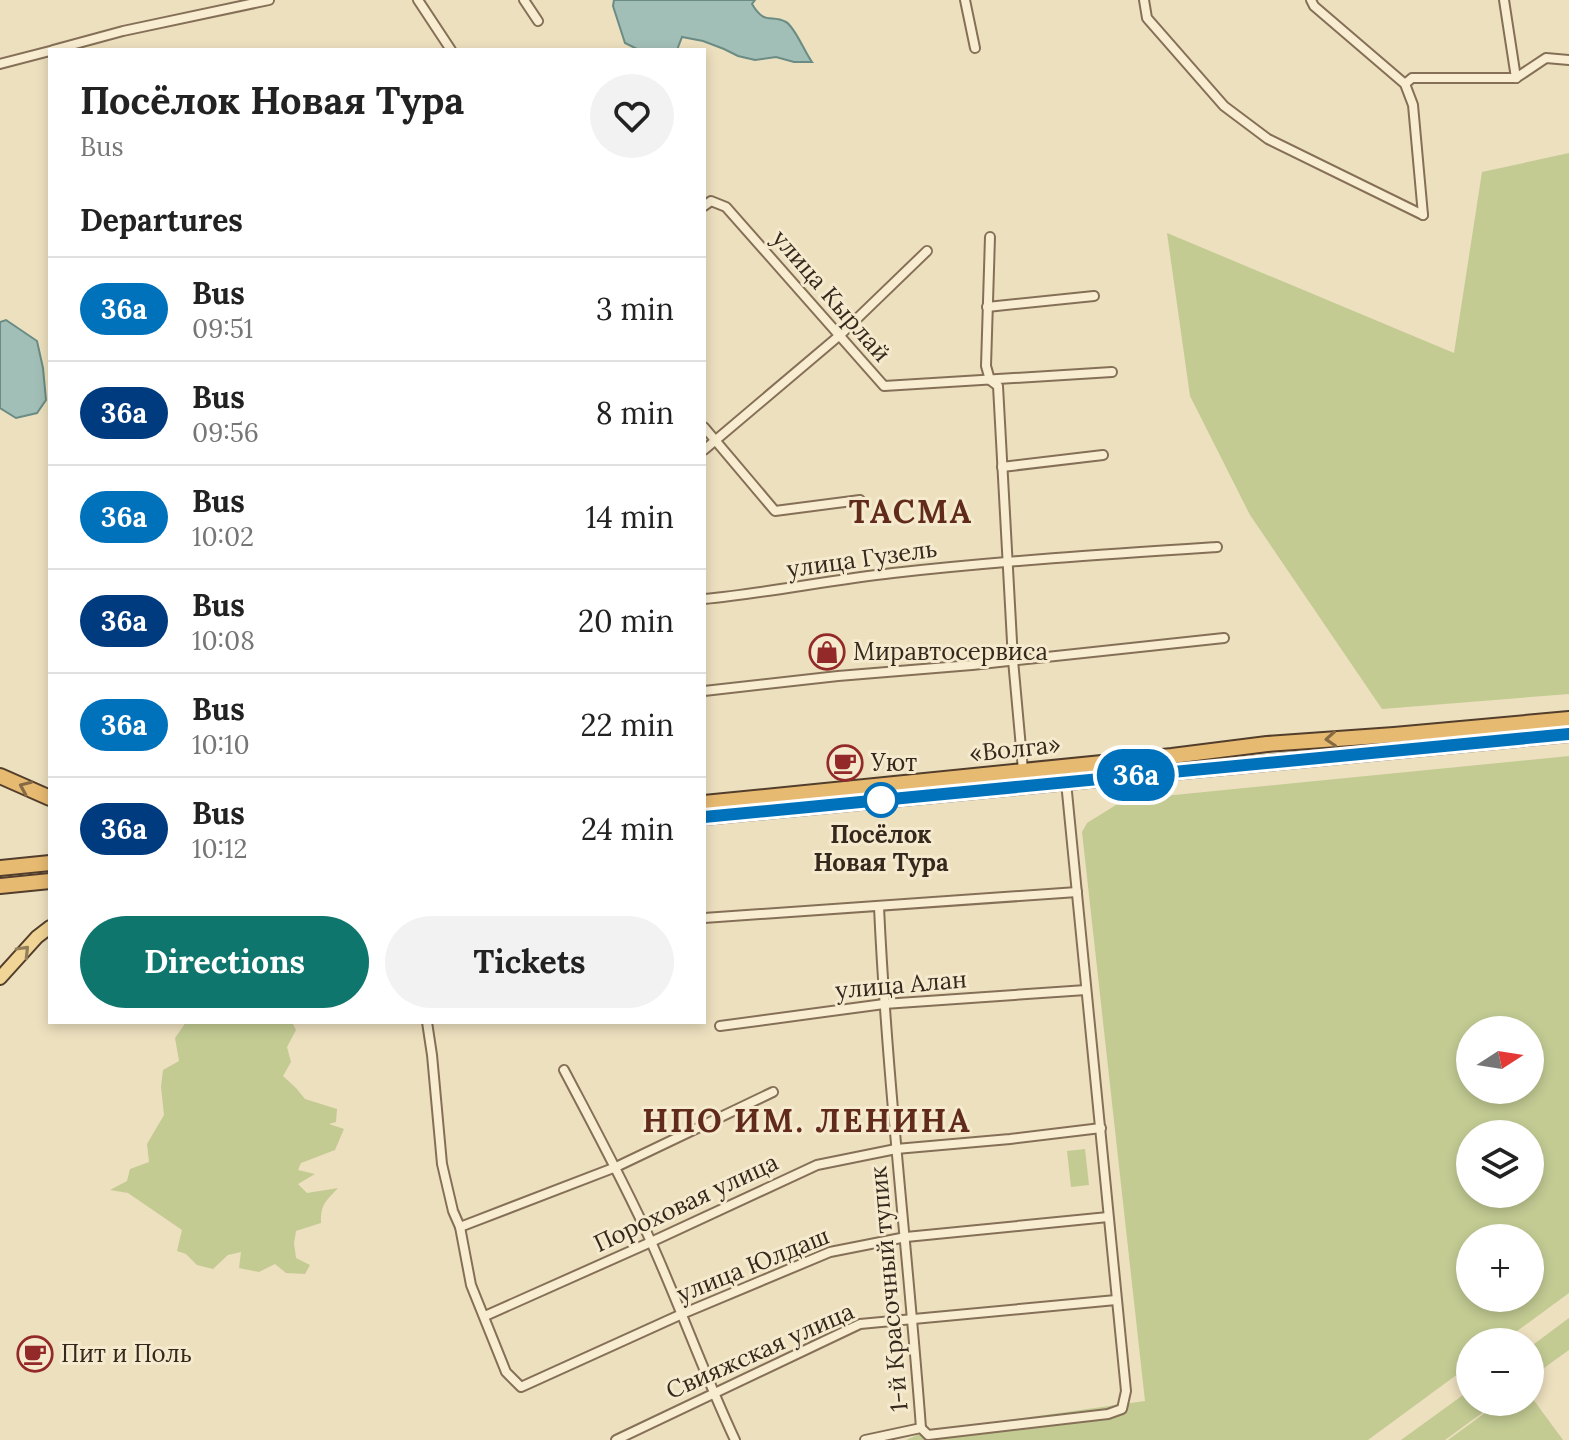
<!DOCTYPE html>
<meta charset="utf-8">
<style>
:root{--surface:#fff;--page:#f2f2f2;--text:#222;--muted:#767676;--line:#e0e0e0;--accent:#0f766e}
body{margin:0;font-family:Lora,serif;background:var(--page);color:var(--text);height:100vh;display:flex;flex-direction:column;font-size:30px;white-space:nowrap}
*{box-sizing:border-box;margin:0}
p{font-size:26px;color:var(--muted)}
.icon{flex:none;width:44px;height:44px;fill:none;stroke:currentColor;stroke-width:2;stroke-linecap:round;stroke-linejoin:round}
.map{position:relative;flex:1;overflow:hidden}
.sheet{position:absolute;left:48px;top:48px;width:658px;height:976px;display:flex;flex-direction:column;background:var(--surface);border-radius:0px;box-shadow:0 4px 12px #0003}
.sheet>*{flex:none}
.badge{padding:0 16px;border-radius:26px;font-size:28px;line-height:52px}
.needle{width:52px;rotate:78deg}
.tools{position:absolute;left:1456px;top:1016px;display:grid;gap:16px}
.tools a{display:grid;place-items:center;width:88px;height:88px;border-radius:50%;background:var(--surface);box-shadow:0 4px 12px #0003;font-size:40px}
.map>.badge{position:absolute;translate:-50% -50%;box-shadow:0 0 0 4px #fff}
h2{padding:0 32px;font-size:30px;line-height:72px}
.round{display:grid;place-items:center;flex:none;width:84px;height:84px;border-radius:42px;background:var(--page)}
.head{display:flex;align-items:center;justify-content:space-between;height:136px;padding:0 32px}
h1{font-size:38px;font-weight:700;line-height:60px}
.primary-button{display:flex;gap:16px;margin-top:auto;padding:16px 32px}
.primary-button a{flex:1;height:92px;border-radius:48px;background:var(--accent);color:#fff;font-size:32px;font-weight:700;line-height:92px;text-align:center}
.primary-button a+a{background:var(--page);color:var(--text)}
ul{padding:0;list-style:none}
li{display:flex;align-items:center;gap:24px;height:104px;padding:0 32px;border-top:2px solid var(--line)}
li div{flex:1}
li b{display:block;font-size:30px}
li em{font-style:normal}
li .badge{min-width:88px;font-weight:700;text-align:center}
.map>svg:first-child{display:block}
.green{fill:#c3cb93;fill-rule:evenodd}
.water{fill:#a2bfb7;stroke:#6a8c84;stroke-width:2}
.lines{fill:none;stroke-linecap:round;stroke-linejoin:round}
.minor-casing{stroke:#857057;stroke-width:12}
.primary-casing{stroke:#533e2c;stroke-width:16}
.trunk-casing{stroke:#533e2c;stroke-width:18}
.minor{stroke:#f8edd1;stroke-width:8}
.primary{stroke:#f1d596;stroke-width:12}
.trunk{stroke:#e7ba72;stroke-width:14}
.oneway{stroke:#856a43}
.oneway2{stroke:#937e59}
.line-casing{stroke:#fff;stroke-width:18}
.line{stroke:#0072bc;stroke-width:12}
.stop-dot{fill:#fff;stroke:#0072bc;stroke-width:4}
.labels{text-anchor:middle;stroke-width:6;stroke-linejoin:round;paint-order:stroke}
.street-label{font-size:24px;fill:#35281c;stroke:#f5eace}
.poi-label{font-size:24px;fill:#35281c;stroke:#f5eace;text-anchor:start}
.stop-label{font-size:24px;font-weight:bold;fill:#35281c;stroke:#f5eace}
.district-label{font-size:32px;font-weight:bold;letter-spacing:2px;fill:#612b1c;stroke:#f5eace}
</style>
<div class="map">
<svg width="1569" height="1440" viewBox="0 0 1569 1440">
<rect width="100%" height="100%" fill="#ede0bf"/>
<g class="green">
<polygon points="1569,153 1569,694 1382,709 1250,515 1190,396 1167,233 1454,353 1482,172"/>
<path d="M1569 756V1293L1502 1342H1470V1365L1368 1440H906L924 1432 1145 1401 1082 832 1087 823 1124 800ZM1470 1030H1530V1090H1470ZM1470 1134H1530V1194H1470ZM1470 1238H1530V1298H1470Z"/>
<path d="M186 1022H292L296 1030 287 1047 291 1062 283 1076 296 1088 305 1099 337 1109 336 1122 329 1124 344 1129 335 1150 301 1163 298 1170 315 1174 298 1184 307 1193 338 1188C326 1201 320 1205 321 1223L296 1231 294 1243 296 1258 310 1265 305 1274 286 1273 275 1264 259 1272 239 1268 241 1252 228 1255 213 1269 197 1265 186 1254 177 1251 182 1230 128 1193 110 1190 127 1181 130 1169 149 1162 147 1144 164 1115 161 1087 163 1070 179 1061 175 1038Z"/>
<polygon points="1085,1149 1089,1185 1071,1187 1067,1151"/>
<polygon points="1569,1318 1569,1350 1530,1378 1530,1347"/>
<polygon points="1470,1390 1470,1402 1497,1402 1445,1440 1401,1440"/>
<polygon points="1530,1395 1563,1440 1448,1440 1500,1402 1530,1402"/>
</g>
<g class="water">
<path d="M614 0H755L752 4C765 26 771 14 786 22 795 27 805 53 812 62H794L776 57 755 60 738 56 724 49 703 41 682 37 677 50H639L625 43 613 6Z"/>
<polygon points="6,320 37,341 43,368 46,400 37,413 16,418 0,408 0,322"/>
</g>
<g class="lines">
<defs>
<g id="minor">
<polyline points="418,0 451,50"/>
<polyline points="524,0 538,21"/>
<polyline points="965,0 975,48"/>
<polyline points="1144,0 1147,18 1224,106 1268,139 1423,215"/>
<polyline points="1311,0 1314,6 1405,84 1413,105 1423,215"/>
<polyline points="1504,0 1516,78"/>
<polyline points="53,50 123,31 269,0"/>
<polyline points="0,64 50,51"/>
<polyline points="1516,78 1546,58 1569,60"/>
<polyline points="1405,84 1412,78 1516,78"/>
<polyline points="704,206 711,201 726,207 884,386 1112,372"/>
<polyline points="990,237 986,366 990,380 998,386 1013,660 1023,770"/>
<polyline points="987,307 1094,296"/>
<polyline points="704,427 775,511 860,500"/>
<polyline points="704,450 840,335 927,251"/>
<polyline points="1002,467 1103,455"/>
<path d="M704 599C767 593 829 580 893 573 1000 561 1109 554 1217 547"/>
<polyline points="704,691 838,676 972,665 1224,638"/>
<path d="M879 907C887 1081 908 1254 921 1428"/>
<polyline points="704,918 1077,892"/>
<polyline points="427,1022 432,1055 442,1164 453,1211 460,1227 471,1285 506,1372 521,1387 682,1314 830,1252 906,1237 1108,1217"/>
<polyline points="720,1026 884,1004 1086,990"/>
<path d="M564 1070C594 1127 625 1184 652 1244 681 1309 705 1376 735 1440"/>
<polyline points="460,1227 616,1167 773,1092"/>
<polyline points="485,1316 651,1242 817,1165 896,1149 1010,1139 1101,1128"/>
<polyline points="616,1440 860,1324 1116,1300"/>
<polyline points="865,1440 921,1428 928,1435 1108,1414 1122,1409 1126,1391 1066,782"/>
</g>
<polyline id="primary" points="0,978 37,937 50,927"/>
<g id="trunk">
<polyline points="0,776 50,798"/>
<polyline points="704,803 1172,756 1267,744 1394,735 1569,719"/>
<polyline points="704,817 1569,734"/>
<polyline points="0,868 50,863"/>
<polyline points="0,886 50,881"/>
</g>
</defs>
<use href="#minor" class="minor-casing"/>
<use href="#primary" class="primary-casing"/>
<use href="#trunk" class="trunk-casing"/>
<use href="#minor" class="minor"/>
<use href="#primary" class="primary"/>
<use href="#trunk" class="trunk"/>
</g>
<defs><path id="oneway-chevron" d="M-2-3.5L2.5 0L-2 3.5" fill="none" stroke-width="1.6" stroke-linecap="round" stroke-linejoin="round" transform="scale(2)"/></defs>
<g class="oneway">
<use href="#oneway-chevron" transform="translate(1331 739) rotate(176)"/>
<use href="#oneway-chevron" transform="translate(25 787) rotate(-156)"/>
</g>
<use class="oneway2" href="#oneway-chevron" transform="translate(24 951) rotate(-46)"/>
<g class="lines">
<defs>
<polyline id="line" points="704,817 1569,734"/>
</defs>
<use href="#line" class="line-casing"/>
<use href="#line" class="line"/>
</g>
<defs>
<symbol id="shop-ring" viewBox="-11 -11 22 22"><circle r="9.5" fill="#f5eace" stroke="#932928" stroke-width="1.5"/><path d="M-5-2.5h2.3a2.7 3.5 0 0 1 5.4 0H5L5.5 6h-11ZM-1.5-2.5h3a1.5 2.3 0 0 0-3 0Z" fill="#932928"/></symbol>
<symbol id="cafe-ring" viewBox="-11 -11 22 22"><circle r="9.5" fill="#f5eace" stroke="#932928" stroke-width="1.5"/><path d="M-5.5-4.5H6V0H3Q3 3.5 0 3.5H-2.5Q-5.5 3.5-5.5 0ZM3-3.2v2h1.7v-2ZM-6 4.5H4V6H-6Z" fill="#932928"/></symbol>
</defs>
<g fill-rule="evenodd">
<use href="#shop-ring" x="807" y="632" width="40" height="40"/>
<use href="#cafe-ring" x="825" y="743" width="40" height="40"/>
<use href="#cafe-ring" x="15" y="1334" width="40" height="40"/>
</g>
<circle class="stop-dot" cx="881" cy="800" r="16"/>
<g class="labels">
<g class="street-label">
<text transform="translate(831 296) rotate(49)" y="8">улица Кырлай</text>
<text transform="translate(862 559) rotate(-8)" y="8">улица Гузель</text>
<text transform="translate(1015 749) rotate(-6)" y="8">«Волга»</text>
<text transform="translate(901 985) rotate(-5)" y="8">улица Алан</text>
<text transform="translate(686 1203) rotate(-25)" y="8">Пороховая улица</text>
<text transform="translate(753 1265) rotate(-22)" y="8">улица Юлдаш</text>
<text transform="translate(889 1289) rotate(-95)" y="8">1-й Красочный тупик</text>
<text transform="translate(760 1351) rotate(-24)" y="8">Свияжская улица</text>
</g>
<g class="poi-label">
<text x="853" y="660">Миравтосервиса</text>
<text x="871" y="771">Уют</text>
<text x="61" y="1362">Пит и Поль</text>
</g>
<g class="stop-label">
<text x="881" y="843">Посёлок<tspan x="881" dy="28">Новая Тура</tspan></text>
</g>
<g class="district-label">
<text x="911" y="523">ТАСМА</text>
<text x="807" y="1132">НПО ИМ. ЛЕНИНА</text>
</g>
</g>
</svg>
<div class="tools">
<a><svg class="needle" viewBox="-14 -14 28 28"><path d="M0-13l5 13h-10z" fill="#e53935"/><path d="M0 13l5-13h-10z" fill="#767676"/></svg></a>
<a><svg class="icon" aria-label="layers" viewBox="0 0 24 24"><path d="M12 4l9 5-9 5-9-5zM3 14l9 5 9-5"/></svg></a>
<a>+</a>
<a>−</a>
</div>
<b class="badge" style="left:1136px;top:775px;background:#0072bc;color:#fff">36а</b>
<section class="sheet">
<div class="head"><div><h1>Посёлок Новая Тура</h1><p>Bus</p></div><a class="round"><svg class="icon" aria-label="heart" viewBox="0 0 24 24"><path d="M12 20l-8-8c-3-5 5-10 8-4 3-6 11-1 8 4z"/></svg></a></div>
<h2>Departures</h2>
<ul>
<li><span class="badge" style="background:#0072bc;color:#fff">36а</span><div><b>Bus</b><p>09:51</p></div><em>3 min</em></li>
<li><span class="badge" style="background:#003b80;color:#fff">36a</span><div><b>Bus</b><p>09:56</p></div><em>8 min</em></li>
<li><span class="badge" style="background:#0072bc;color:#fff">36а</span><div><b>Bus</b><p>10:02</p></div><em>14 min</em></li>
<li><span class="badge" style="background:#003b80;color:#fff">36a</span><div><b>Bus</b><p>10:08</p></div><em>20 min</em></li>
<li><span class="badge" style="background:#0072bc;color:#fff">36а</span><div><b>Bus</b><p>10:10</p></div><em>22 min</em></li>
<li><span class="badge" style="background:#003b80;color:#fff">36a</span><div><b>Bus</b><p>10:12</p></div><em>24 min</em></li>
</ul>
<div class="primary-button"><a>Directions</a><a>Tickets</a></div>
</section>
</div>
